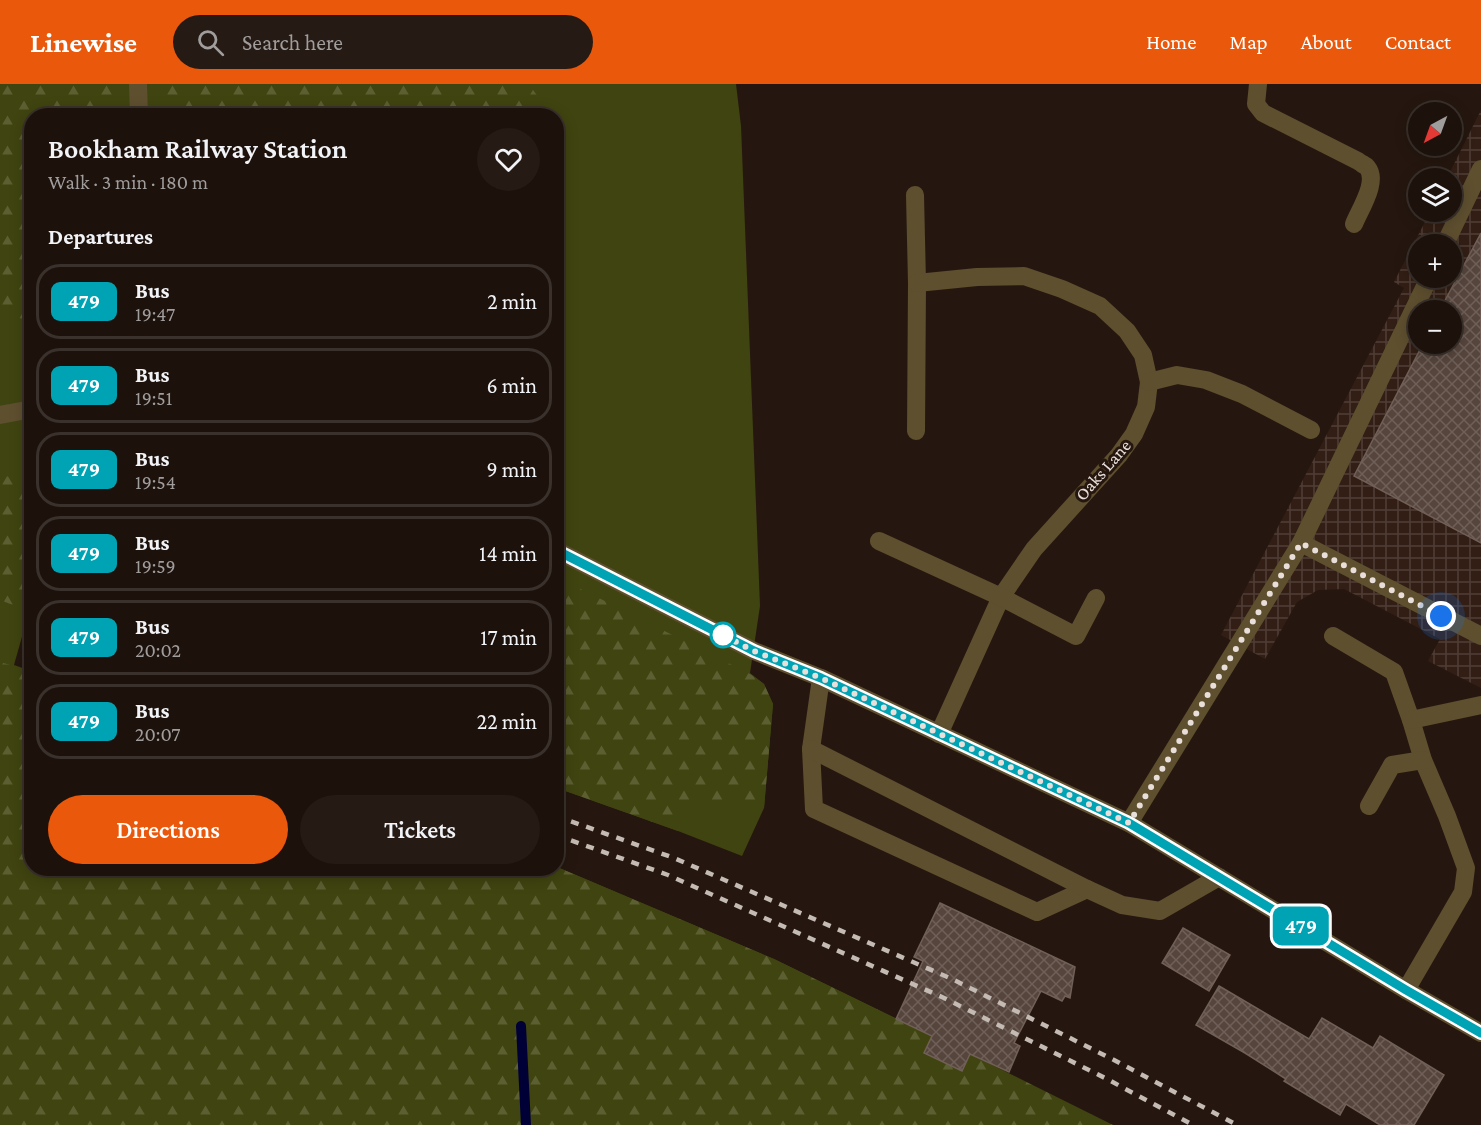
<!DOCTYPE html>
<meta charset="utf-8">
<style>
:root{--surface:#1c110b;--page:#251a14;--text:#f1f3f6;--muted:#a09d9d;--line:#3a312c;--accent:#ea580c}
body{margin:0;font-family:"Crimson Pro",serif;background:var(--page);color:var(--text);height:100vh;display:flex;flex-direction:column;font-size:22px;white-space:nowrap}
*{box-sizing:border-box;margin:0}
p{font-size:20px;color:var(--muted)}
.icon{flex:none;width:33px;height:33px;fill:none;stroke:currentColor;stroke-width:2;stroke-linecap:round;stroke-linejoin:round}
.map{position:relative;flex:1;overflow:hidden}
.drawer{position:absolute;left:24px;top:24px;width:540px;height:768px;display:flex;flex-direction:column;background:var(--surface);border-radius:24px;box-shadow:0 3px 15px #0003,0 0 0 2px var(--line)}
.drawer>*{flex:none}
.badge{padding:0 12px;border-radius:9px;font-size:21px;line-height:39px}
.needle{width:39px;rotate:221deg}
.tools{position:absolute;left:1408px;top:18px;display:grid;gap:12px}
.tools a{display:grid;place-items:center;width:54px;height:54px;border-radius:50%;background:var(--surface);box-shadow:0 3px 15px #0003,0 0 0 2px var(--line);font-size:30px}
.you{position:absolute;width:30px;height:30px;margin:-15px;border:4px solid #fff;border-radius:50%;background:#1a73e8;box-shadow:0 0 0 9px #1a73e833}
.map>.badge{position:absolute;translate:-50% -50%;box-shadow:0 0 0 3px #fff}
h2{padding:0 24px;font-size:22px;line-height:54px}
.round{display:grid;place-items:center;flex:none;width:63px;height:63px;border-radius:32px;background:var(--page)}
.summary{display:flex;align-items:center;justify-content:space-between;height:102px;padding:0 24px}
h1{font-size:28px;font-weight:600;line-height:45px}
.primary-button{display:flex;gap:12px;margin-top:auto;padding:12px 24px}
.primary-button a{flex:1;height:69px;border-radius:36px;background:var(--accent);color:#fff;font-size:24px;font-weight:600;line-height:69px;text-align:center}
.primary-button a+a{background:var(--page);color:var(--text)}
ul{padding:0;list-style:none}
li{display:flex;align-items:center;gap:18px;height:75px;margin:0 12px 9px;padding:0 12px;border:3px solid var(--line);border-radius:24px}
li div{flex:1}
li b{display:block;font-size:22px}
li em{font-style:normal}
li .badge{min-width:66px;font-weight:700;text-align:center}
header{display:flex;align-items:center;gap:36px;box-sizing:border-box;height:84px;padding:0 30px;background:var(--accent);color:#fff}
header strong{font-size:28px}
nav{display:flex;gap:33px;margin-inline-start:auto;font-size:21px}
.search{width:420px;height:54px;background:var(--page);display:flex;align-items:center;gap:15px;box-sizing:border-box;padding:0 21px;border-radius:33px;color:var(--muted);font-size:22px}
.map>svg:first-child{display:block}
.industrial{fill:url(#industrial-grid);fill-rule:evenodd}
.green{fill:#404410}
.forest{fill:url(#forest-firs)}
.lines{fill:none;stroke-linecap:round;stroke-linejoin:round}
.stream{stroke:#000037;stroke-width:10}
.building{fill:url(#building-cross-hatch);stroke:#716057;stroke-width:1.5}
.minor{stroke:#5e4f2f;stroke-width:18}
.rail{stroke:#c5bbb5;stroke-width:4.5;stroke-dasharray:8 8;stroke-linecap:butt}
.line-casing{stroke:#fff;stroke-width:14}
.line{stroke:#00a3b4;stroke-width:9}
.walk{stroke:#e9dfda;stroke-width:6;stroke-dasharray:0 10.8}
.stop-dot{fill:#fff;stroke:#00a3b4;stroke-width:3}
.labels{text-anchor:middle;stroke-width:6;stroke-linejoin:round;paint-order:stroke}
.street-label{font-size:18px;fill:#e9dfda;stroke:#25170f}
</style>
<header>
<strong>Linewise</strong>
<div class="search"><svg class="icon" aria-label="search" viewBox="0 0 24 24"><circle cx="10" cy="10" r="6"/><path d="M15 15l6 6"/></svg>Search here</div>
<nav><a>Home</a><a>Map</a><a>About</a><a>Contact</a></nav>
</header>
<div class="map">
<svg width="1481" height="1041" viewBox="0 0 1481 1041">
<defs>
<pattern id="industrial-grid" width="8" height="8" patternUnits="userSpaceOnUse" patternTransform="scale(1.5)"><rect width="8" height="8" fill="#321e14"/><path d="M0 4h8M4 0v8" fill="none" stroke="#503e36"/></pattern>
<pattern id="forest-firs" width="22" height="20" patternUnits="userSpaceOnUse" patternTransform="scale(1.5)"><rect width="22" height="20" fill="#404410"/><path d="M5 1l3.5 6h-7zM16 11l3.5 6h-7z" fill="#5c5f32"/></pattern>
<pattern id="building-cross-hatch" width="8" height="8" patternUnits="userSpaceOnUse" patternTransform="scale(1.5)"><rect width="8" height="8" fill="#56453d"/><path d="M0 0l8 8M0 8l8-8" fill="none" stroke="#6e5f58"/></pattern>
</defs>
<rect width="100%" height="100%" fill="#25170f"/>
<path class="industrial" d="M1481 26V604L1428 577 1440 555 1344 505 1318 506 1297 518 1265 575 1221 551 1404 204 1394 198 1430 128H1452V94H1447ZM1419 160H1452V194H1419ZM1419 226H1452V260H1419Z"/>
<polygon class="green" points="0,0 736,0 741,42 760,522 750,589 764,600 773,620 764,724 742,772 678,747 557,704 556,32 32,32 32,528 29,528 14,581 31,587 32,784 556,784 557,783 774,875 932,952 962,987 1113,1041 0,1041"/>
<g class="forest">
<polygon points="0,0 119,0 120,31 32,32 31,236 0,231"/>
<polygon points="163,0 529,0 538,13 536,31 165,32"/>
<polygon points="0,390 31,400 31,528 0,516"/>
<polygon points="557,493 750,590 764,600 773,620 764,724 690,717 678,747 557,704"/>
<polygon points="0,578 31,587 32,784 556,784 557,783 774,875 932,952 962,987 970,970 1113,1041 0,1041"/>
</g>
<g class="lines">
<polyline class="stream" points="521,942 526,1041"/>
</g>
<g class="building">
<polygon points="1481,149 1481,459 1354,392 1423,260 1452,260 1452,226 1440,226"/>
<polygon points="940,819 1075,883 1070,914 1065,912 1062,917 1041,907 1014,959 1020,962 1009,988 970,970 962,987 924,969 932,952 896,935 923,877 914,873"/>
<polygon points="1183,844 1230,871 1209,907 1162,879"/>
<polygon points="1219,902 1309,955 1322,934 1373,964 1380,952 1444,991 1414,1041 1380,1041 1346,1020 1340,1031 1284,997 1286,995 1245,969 1196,941"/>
</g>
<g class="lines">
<g class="minor">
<polyline points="138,0 139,32"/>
<path d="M1258 0 1256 20 1263 29 1358 77C1359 78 1366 82 1367 83 1379 97 1360 125 1354 140"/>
<polyline points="915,111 917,199 916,347"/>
<polyline points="1445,160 1481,85"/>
<polyline points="917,199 977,193 1024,192 1062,205 1100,222 1127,247 1143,271 1149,298 1146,323 1134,350 1119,371 1034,465 1001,513 939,650"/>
<polyline points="1149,298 1177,291 1206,296 1242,310 1311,346"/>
<polyline points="0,331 32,325"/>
<polyline points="879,457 1001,513 1076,552 1096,514"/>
<polyline points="1301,459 1481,552"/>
<polyline points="556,466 754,567 821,594 1129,739 1406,906 1481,949"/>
<polyline points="1333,552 1394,588 1411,636 1423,676 1447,732 1466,784 1463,808 1406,906"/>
<polyline points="821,594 811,665 814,725 1037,828 1087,805"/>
<polyline points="1411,636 1481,621"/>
<polyline points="811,665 1087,805 1122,821 1160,827 1219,793"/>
<polyline points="1369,722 1392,681 1423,676"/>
<polyline points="1129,739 1301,459 1429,194"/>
</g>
<g class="rail">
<polyline points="23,569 32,572"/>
<polyline points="556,732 674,774 952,895 1114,976 1237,1041"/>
<polyline points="556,751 668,791 944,914 1105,994 1193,1041"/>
</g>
</g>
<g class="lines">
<defs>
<polyline id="line" points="556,466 754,567 821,594 1129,739 1406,906 1481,949"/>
</defs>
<use href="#line" class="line-casing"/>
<use href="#line" class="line"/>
<polyline class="walk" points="723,551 715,547 754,567 821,594 1129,739 1301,459 1441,532"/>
</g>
<circle class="stop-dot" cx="723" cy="551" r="12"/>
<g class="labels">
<g class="street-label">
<text transform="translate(1103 386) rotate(-49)" y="6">Oaks Lane</text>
</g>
</g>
</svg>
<div class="tools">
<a><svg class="needle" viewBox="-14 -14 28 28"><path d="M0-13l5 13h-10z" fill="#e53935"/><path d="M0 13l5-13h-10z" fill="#a09d9d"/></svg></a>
<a><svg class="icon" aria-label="layers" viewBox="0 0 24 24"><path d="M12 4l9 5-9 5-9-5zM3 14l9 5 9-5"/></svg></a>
<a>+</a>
<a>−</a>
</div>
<div class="you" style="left:1441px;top:532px"></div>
<b class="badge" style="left:1301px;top:842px;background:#00a3b4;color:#fff">479</b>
<section class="drawer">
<div class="summary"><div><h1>Bookham Railway Station</h1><p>Walk · 3 min · 180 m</p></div><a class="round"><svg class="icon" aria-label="heart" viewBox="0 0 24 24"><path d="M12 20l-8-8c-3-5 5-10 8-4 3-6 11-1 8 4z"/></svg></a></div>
<h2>Departures</h2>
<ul>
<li><span class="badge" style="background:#00a3b4;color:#fff">479</span><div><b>Bus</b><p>19:47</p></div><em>2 min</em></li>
<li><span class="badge" style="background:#00a3b4;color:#fff">479</span><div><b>Bus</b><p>19:51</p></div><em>6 min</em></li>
<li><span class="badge" style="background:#00a3b4;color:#fff">479</span><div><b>Bus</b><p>19:54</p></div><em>9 min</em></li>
<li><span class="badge" style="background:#00a3b4;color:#fff">479</span><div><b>Bus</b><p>19:59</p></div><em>14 min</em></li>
<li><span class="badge" style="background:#00a3b4;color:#fff">479</span><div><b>Bus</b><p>20:02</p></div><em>17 min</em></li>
<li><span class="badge" style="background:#00a3b4;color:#fff">479</span><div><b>Bus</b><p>20:07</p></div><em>22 min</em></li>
</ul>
<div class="primary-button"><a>Directions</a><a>Tickets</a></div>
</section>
</div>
